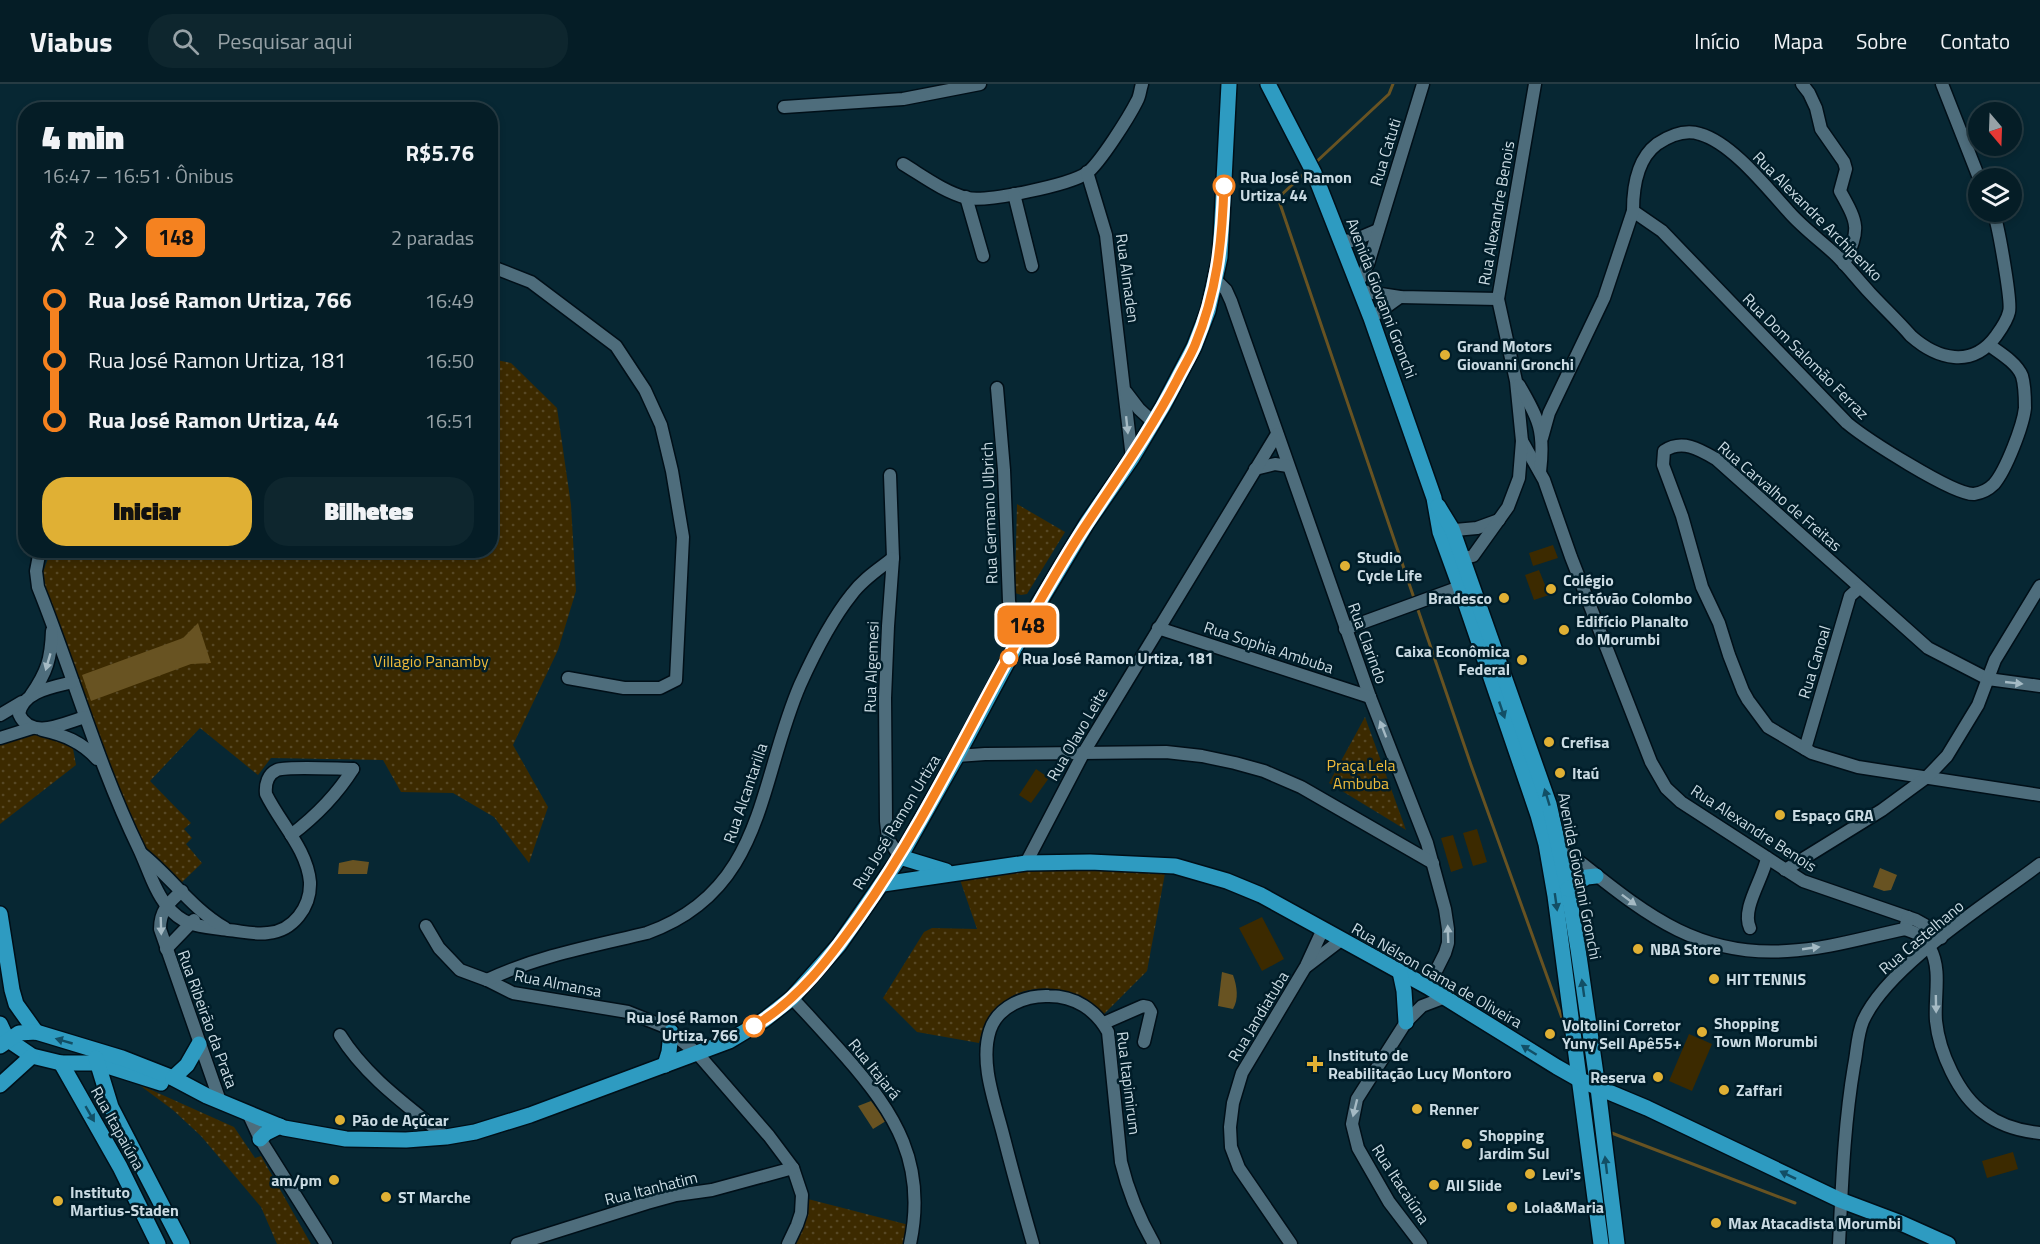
<!DOCTYPE html>
<html lang="pt">
<meta charset="utf-8">
<style>
:root{--surface:#051d26;--page:#0e262e;--text:#f1f3f6;--muted:#97a2a7;--line:#263b43;--accent:#e0b034}
body{margin:0;font-family:"Titillium Web",sans-serif;background:var(--page);color:var(--text);height:100vh;display:flex;flex-direction:column;font-size:22px;white-space:nowrap}
*{box-sizing:border-box;margin:0}
p{font-size:20px;color:var(--muted)}
.icon{flex:none;width:33px;height:33px;fill:none;stroke:currentColor;stroke-width:2;stroke-linecap:round;stroke-linejoin:round}
.map{position:relative;flex:1;overflow:hidden}
.side{position:absolute;left:18px;top:18px;width:480px;height:456px;display:flex;flex-direction:column;background:var(--surface);border-radius:24px;box-shadow:0 3px 9px #0003,0 0 0 2px var(--line)}
.side>*{flex:none}
.badge{padding:0 12px;border-radius:9px;font-size:21px;line-height:39px}
.needle{width:39px;rotate:161deg}
.buttons{position:absolute;left:1968px;top:18px;display:grid;gap:12px}
.buttons a{display:grid;place-items:center;width:54px;height:54px;border-radius:50%;background:var(--surface);box-shadow:0 3px 9px #0003,0 0 0 2px var(--line);font-size:30px}
.map>.badge{position:absolute;translate:-50% -50%;box-shadow:0 0 0 3px #fff}
.legs{display:flex;align-items:center;gap:9px;height:66px;padding:0 24px;font-size:20px}
.legs p{margin-inline-start:auto}
.headline{display:flex;align-items:center;justify-content:space-between;height:102px;padding:0 24px}
h1{font-size:33px;font-weight:800;line-height:45px}
.cta{display:flex;gap:12px;margin-top:auto;padding:12px 24px}
.cta a{flex:1;height:69px;border-radius:24px;background:var(--accent);color:#111;font-size:24px;font-weight:800;line-height:69px;text-align:center}
.cta a+a{background:var(--page);color:var(--text)}
ul{padding:0 24px;list-style:none}
li{display:flex;align-items:center;gap:21px;height:60px;font-size:22px}
li i{display:grid;place-items:center;width:9px;height:100%;margin:0 8px;background:currentColor}
li i::after{content:'';width:15px;height:15px;margin:-8px;border:4px solid;border-radius:50%;background:var(--surface)}
li p{margin-inline-start:auto}
li:first-child i{background:linear-gradient(#0000 50%,currentColor 0)}
li:last-child i{background:linear-gradient(currentColor 50%,#0000 0)}
header{display:flex;align-items:center;gap:36px;box-sizing:border-box;height:84px;padding:0 30px;background:var(--surface);border-bottom:2px solid var(--line)}
header strong{font-size:28px}
nav{display:flex;gap:33px;margin-inline-start:auto;font-size:21px}
.search{width:420px;height:54px;background:var(--page);display:flex;align-items:center;gap:15px;box-sizing:border-box;padding:0 21px;border-radius:24px;color:var(--muted);font-size:22px}
.map>svg:first-child{display:block}
.grass{fill:#3c2a00}
.park{fill:url(#park-dots)}
.water{fill:#685322}
.lines{fill:none;stroke-linecap:round;stroke-linejoin:round}
.stream{stroke:#685322;stroke-width:3}
.minor-casing{stroke:#000f18;stroke-width:15}
.major-casing{stroke:#000f18;stroke-width:18}
.minor{stroke:#4e6d7c;stroke-width:12}
.major{stroke:#2e9bc1;stroke-width:15}
.oneway{fill:#a5bac4}
.oneway2{fill:#124f66}
.line-1-casing{stroke:#fff;stroke-width:14}
.line-1{stroke:#f58220;stroke-width:9}
.stop-1-dot{fill:#fff;stroke:#f58220;stroke-width:3}
.poi-dot{fill:#e0b034;stroke:#001d29;stroke-width:2}
.labels{text-anchor:middle;stroke-width:5;stroke-linejoin:round;paint-order:stroke}
.street-label{font-size:16px;fill:#cadbe3;stroke:#001d29}
.stop-label{font-size:16px;font-weight:bold;fill:#cadbe3;stroke:#001d29;text-anchor:start}
.poi-label{font-size:16px;font-weight:bold;fill:#cadbe3;stroke:#001d29;text-anchor:start}
.park-label{font-size:16px;fill:#eebb3b;stroke:#001d29}
</style>
<header>
<strong>Viabus</strong>
<div class="search"><svg class="icon" aria-label="search" viewBox="0 0 24 24"><circle cx="10" cy="10" r="6"/><path d="M15 15l6 6"/></svg>Pesquisar aqui</div>
<nav><a>Início</a><a>Mapa</a><a>Sobre</a><a>Contato</a></nav>
</header>
<div class="map">
<svg width="2040" height="1160" viewBox="0 0 2040 1160">
<defs>
<pattern id="park-dots" width="8" height="8" patternUnits="userSpaceOnUse" patternTransform="scale(1.5)"><rect width="8" height="8" fill="#3c2a00"/><path d="M2 2h.1M6 6h.1" fill="none" stroke="#574825" stroke-width="1.8" stroke-linecap="round"/></pattern>
</defs>
<rect width="100%" height="100%" fill="#072733"/>
<g class="grass">
<polygon points="1553,461 1558,474 1533,482 1529,469"/>
<polygon points="1539,486 1549,511 1534,516 1525,491"/>
<polygon points="1036,685 1049,694 1031,719 1019,711"/>
<polygon points="1477,745 1487,778 1473,782 1463,749"/>
<polygon points="1453,751 1463,784 1451,788 1441,754"/>
<polygon points="1262,833 1284,875 1262,887 1239,844"/>
<polygon points="1689,950 1712,960 1692,1007 1669,997"/>
<polygon points="2013,1068 2018,1085 1987,1094 1982,1077"/>
</g>
<g class="park">
<polygon points="491,275 511,279 557,324 571,421 576,507 558,566 513,661 548,723 529,779 494,733 453,709 401,708 383,676 271,674 258,691 200,644 150,697 191,739 184,745 192,754 186,760 202,779 180,800 143,765 108,682 41,493 51,467 243,466 255,468 266,473 275,466 490,466"/>
<polygon points="1017,420 1065,448 1027,510 1021,511 1015,509 1015,502"/>
<polygon points="1365,633 1406,746 1329,699"/>
<polygon points="32,647 72,659 76,681 0,740 0,658"/>
<path d="M1014 784H1166L1147 887 1103 931C1092 921 1080 910 1064 907 1023 897 988 918 979 959L917 948 883 914 924 848 932 844 977 845 958 790Z"/>
<polygon points="138,1000 234,1043 255,1074 261,1072 311,1160 277,1160 261,1123 201,1052 173,1026"/>
<polygon points="804,1114 909,1141 903,1160 784,1160"/>
</g>
<g class="water">
<polygon points="198,539 211,579 191,580 91,617 82,591 183,554"/>
<polygon points="353,776 369,778 367,790 338,790 339,779"/>
<polygon points="1880,784 1897,791 1891,806 1884,807 1873,803"/>
<path d="M1222 888 1233 891C1237 902 1239 915 1233 925L1218 922Z"/>
<polygon points="871,1017 886,1037 873,1045 858,1022"/>
</g>
<g class="lines">
<g class="stream">
<polyline points="1315,79 1389,10 1393,0"/>
<polyline points="1308,86 1278,114 1415,517"/>
<polyline points="1417,523 1471,681 1566,945"/>
<polyline points="1587,1004 1593,1021"/>
<polyline points="1609,1048 1795,1119"/>
</g>
<defs>
<g id="minor">
<polyline points="1535,0 1498,215 1516,297 1522,357 1544,396 1571,473 1651,678 1666,704 1681,718 1803,797 1916,836 1934,846 1941,854"/>
<path d="M1802 0 1809 9 1816 24 1821 45 1844 78 1846 85 1840 107C1859 141 1860 144 1844 180"/>
<polyline points="1942,0 1979,94"/>
<polyline points="784,23 903,15 980,0"/>
<path d="M903 80C923 92 944 108 967 114 988 118 1069 101 1087 89 1100 79 1129 33 1137 17 1140 12 1140 6 1142 0"/>
<polyline points="1087,88 1106,151 1132,374"/>
<polyline points="1014,110 1032,182"/>
<polyline points="966,113 983,172"/>
<path d="M1633 127 1662 147 1847 339C1865 354 1953 411 1974 410 1981 409 1989 405 1994 400 2006 386 2023 342 2025 324 2025 314 2025 302 2022 292 2017 279 2000 269 1989 261"/>
<polyline points="1341,156 1352,157 1378,146"/>
<polyline points="490,182 531,198 616,262 645,306 661,341 672,387 683,453 676,596 660,604 624,604 568,594"/>
<polyline points="1216,196 1226,206 1231,217 1370,613 1427,759 1445,825 1448,845 1448,859 1445,869 1428,903"/>
<polyline points="1358,199 1368,180 1423,0"/>
<polyline points="1361,207 1400,213 1498,215"/>
<polyline points="1371,234 1400,213"/>
<path d="M1519 301C1539 335 1545 347 1540 388"/>
<polyline points="997,304 1004,386 1009,517 1011,529 1021,552"/>
<polyline points="1126,308 1139,325 1153,338"/>
<path d="M1542 354 1549 329 1604 214 1633 127C1633 104 1637 75 1657 60 1669 52 1685 45 1700 50 1732 59 1767 104 1789 128 1803 144 1821 157 1836 171 1848 183 1858 196 1870 209 1883 223 1898 237 1911 252 1937 275 1972 285 1996 252 2001 245 2007 237 2009 228 2012 219 1998 138 1993 128"/>
<polyline points="1255,385 1275,380 1288,382"/>
<polyline points="890,391 893,474 888,542 885,614 886,737 888,755 900,773"/>
<polyline points="1444,447 1477,444 1499,436"/>
<path d="M40 466 36 487 38 503C73 590 98 681 139 765 148 784 154 806 167 822 185 844 202 842 228 846 241 847 254 851 268 849 293 847 311 823 310 798 307 765 280 739 266 710 265 700 268 690 277 686 287 682 339 685 353 685"/>
<polyline points="1454,476 1473,472 1508,423 1519,394 1522,357"/>
<polyline points="1158,544 1370,613"/>
<polyline points="1345,545 1460,503"/>
<path d="M73 598C53 603 23 607 19 630 31 657 64 639 85 633"/>
<path d="M2040 602 1988 595 1928 564 1716 375C1699 365 1682 355 1664 367L1663 381 1682 432 1702 503 1719 539 1729 571 1743 607 1748 616 1768 643 1812 669 1858 683 2040 711"/>
<path d="M31 611C47 588 51 575 52 547"/>
<polyline points="0,631 22,618"/>
<path d="M42 646C64 651 82 658 97 675"/>
<polyline points="0,654 32,644"/>
<polyline points="1805,665 1850,512 1859,504"/>
<polyline points="957,672 985,670 1166,668 1202,672 1235,679 1264,687 1301,703 1433,779"/>
<path d="M291 751C316 732 336 712 353 685"/>
<path d="M1555 762C1565 769 1576 775 1585 782 1649 833 1701 873 1787 867 1828 865 1866 853 1905 845L1908 833"/>
<path d="M142 770C171 793 192 825 225 844"/>
<polyline points="1026,779 1084,668 1277,350"/>
<polyline points="1785,786 1882,726 1927,693 1947,672 1978,621 1995,576 2040,502"/>
<path d="M182 807C168 819 160 827 160 845L220 1017"/>
<polyline points="426,842 439,864 460,886 487,896 513,909 628,928 663,942 697,969 769,1052 793,1084 802,1111 801,1129 797,1141 788,1160"/>
<path d="M1750 844C1741 825 1763 795 1767 774"/>
<path d="M1905 845C1915 848 1925 854 1930 864 1942 886 1934 913 1936 937 1939 967 1958 1011 1984 1029 2001 1042 2019 1047 2040 1049"/>
<polyline points="166,865 194,836"/>
<polyline points="1307,882 1341,856"/>
<path d="M487 896C538 872 593 862 647 849 765 807 758 698 800 601 814 570 831 536 852 510 863 495 879 485 893 474"/>
<path d="M792 914C810 933 828 953 845 972 896 1030 927 1080 910 1160"/>
<polyline points="1104,939 1143,922 1148,923 1151,928 1144,958"/>
<path d="M340 951C366 993 408 1022 446 1053"/>
<polyline points="248,1029 260,1055 326,1160"/>
<polyline points="517,1160 647,1119 676,1111 712,1106 793,1084"/>
<path d="M1033 1160C1023 1125 1013 1089 1004 1054 996 1021 979 980 990 946 998 922 1026 911 1049 912 1075 912 1096 926 1108 948L1121 1078C1128 1107 1139 1134 1154 1160"/>
<polyline points="1291,1160 1239,1084 1231,1063 1230,1043 1233,1019 1242,989 1306,882 1323,845"/>
<polyline points="1421,1160 1389,1118 1358,1064 1352,1040 1357,1015 1406,938 1422,922 1443,914"/>
<path d="M1839 1160C1842 1101 1844 1041 1854 982 1857 968 1857 951 1863 937 1888 881 1990 818 2040 780"/>
</g>
<g id="major">
<polyline points="1268,0 1314,89 1371,234 1434,414 1440,448 1460,503 1538,731 1546,760 1555,812 1601,1160"/>
<polyline points="1438,422 1452,445 1549,720 1568,805 1578,865 1598,1004 1617,1160"/>
<polyline points="900,773 946,787"/>
<polyline points="883,800 1026,779 1090,778 1175,782 1227,797 1261,811 1428,903 1557,983 1580,996 1647,1024 1840,1116 1901,1139 1948,1160"/>
<polyline points="1568,805 1587,793 1596,792"/>
<polyline points="0,830 12,906 16,920 36,948"/>
<polyline points="1400,888 1404,907 1406,938"/>
<polyline points="0,940 7,955 32,972 61,979 98,979 161,999"/>
<polyline points="0,962 19,949 36,948 122,974 173,994 207,1012 284,1044 346,1055 406,1056 446,1053 475,1048 530,1031 729,957 764,936 792,914 839,861 900,773 957,672 1039,519 1087,439 1132,374 1163,322 1194,263 1208,227 1220,173 1229,0"/>
<polyline points="96,974 111,1023 182,1160"/>
<polyline points="61,979 120,1083 158,1160"/>
<polyline points="665,981 669,968 671,948"/>
<polyline points="173,994 187,981 199,960"/>
<polyline points="0,1001 32,972"/>
<polyline points="260,1055 266,1049 280,1042"/>
</g>
</defs>
<use href="#minor" class="minor-casing"/>
<use href="#major" class="major-casing"/>
<use href="#minor" class="minor"/>
<use href="#major" class="major"/>
</g>
<defs><path id="oneway-solid" d="M-6-.8H1V-3.2L6.5 0L1 3.2V.8H-6Z" transform="scale(1.5)"/></defs>
<g class="oneway">
<use href="#oneway-solid" transform="translate(1127 341) rotate(84)"/>
<use href="#oneway-solid" transform="translate(48 578) rotate(106)"/>
<use href="#oneway-solid" transform="translate(2014 599) rotate(6)"/>
<use href="#oneway-solid" transform="translate(1383 645) rotate(-111)"/>
<use href="#oneway-solid" transform="translate(1629 816) rotate(37)"/>
<use href="#oneway-solid" transform="translate(161 842) rotate(88)"/>
<use href="#oneway-solid" transform="translate(1448 850) rotate(-92)"/>
<use href="#oneway-solid" transform="translate(1811 864) rotate(-8)"/>
<use href="#oneway-solid" transform="translate(1936 920) rotate(89)"/>
<use href="#oneway-solid" transform="translate(1355 1024) rotate(104)"/>
</g>
<g class="oneway2">
<use href="#oneway-solid" transform="translate(1502 626) rotate(71)"/>
<use href="#oneway-solid" transform="translate(1547 713) rotate(-107)"/>
<use href="#oneway-solid" transform="translate(1556 818) rotate(82)"/>
<use href="#oneway-solid" transform="translate(1583 904) rotate(-98)"/>
<use href="#oneway-solid" transform="translate(64 957) rotate(-164)"/>
<use href="#oneway-solid" transform="translate(1529 966) rotate(-148)"/>
<use href="#oneway-solid" transform="translate(90 1030) rotate(60)"/>
<use href="#oneway-solid" transform="translate(1606 1081) rotate(-97)"/>
<use href="#oneway-solid" transform="translate(1788 1091) rotate(-154)"/>
</g>
<g class="lines">
<defs>
<path id="line-1" d="M754 942C798 916 829 875 859 833 929 734 978 623 1040 517 1055 491 1071 463 1088 438 1119 391 1151 346 1177 296 1183 284 1190 273 1195 261 1217 208 1222 159 1224 102"/>
</defs>
<use href="#line-1" class="line-1-casing"/>
<use href="#line-1" class="line-1"/>
</g>
<g class="stop-1-dot">
<circle cx="1224" cy="102" r="10"/>
<circle cx="1009" cy="574" r="8"/>
<circle cx="754" cy="942" r="10"/>
</g>
<g class="poi-dot">
<circle cx="1445" cy="271" r="6"/>
<circle cx="1345" cy="482" r="6"/>
<circle cx="1551" cy="505" r="6"/>
<circle cx="1504" cy="514" r="6"/>
<circle cx="1564" cy="546" r="6"/>
<circle cx="1522" cy="576" r="6"/>
<circle cx="1549" cy="658" r="6"/>
<circle cx="1560" cy="689" r="6"/>
<circle cx="1780" cy="731" r="6"/>
<circle cx="1638" cy="865" r="6"/>
<circle cx="1714" cy="895" r="6"/>
<circle cx="1702" cy="948" r="6"/>
<circle cx="1550" cy="950" r="6"/>
<path d="M1312 971h6v6h6v6h-6v6h-6v-6h-6v-6h6z"/>
<circle cx="1658" cy="993" r="6"/>
<circle cx="1724" cy="1006" r="6"/>
<circle cx="1417" cy="1025" r="6"/>
<circle cx="340" cy="1036" r="6"/>
<circle cx="1467" cy="1060" r="6"/>
<circle cx="1530" cy="1090" r="6"/>
<circle cx="334" cy="1096" r="6"/>
<circle cx="1434" cy="1101" r="6"/>
<circle cx="386" cy="1113" r="6"/>
<circle cx="58" cy="1117" r="6"/>
<circle cx="1512" cy="1123" r="6"/>
<circle cx="1716" cy="1139" r="6"/>
</g>
<g class="labels">
<g class="street-label">
<text transform="translate(1385 68) rotate(-73)" y="6">Rua Catuti</text>
<text transform="translate(1496 129) rotate(-80)" y="6">Rua Alexandre Benois</text>
<text transform="translate(1818 132) rotate(45)" y="6">Rua Alexandre Archipenko</text>
<text transform="translate(1128 194) rotate(82)" y="6">Rua Almaden</text>
<text transform="translate(1382 214) rotate(69)" y="6">Avenida Giovanni Gronchi</text>
<text transform="translate(1806 272) rotate(45)" y="6">Rua Dom Salomão Ferraz</text>
<text transform="translate(1780 412) rotate(41)" y="6">Rua Carvalho de Freitas</text>
<text transform="translate(989 429) rotate(-92)" y="6">Rua Germano Ulbrich</text>
<text transform="translate(1368 559) rotate(70)" y="6">Rua Clarindo</text>
<text transform="translate(1269 563) rotate(18)" y="6">Rua Sophia Ambuba</text>
<text transform="translate(1814 578) rotate(-73)" y="6">Rua Canoal</text>
<text transform="translate(871 583) rotate(-88)" y="6">Rua Algemesi</text>
<text transform="translate(1077 650) rotate(-60)" y="6">Rua Olavo Leite</text>
<text transform="translate(745 709) rotate(-71)" y="6">Rua Alcantarilla</text>
<text transform="translate(896 738) rotate(-59)" y="6">Rua José Ramon Urtiza</text>
<text transform="translate(1754 744) rotate(33)" y="6">Rua Alexandre Benois</text>
<text transform="translate(1580 792) rotate(79)" y="6">Avenida Giovanni Gronchi</text>
<text transform="translate(1921 853) rotate(-40)" y="6">Rua Castelhano</text>
<text transform="translate(1437 891) rotate(30)" y="6">Rua Nélson Gama de Oliveira</text>
<text transform="translate(558 899) rotate(11)" y="6">Rua Almansa</text>
<text transform="translate(1258 932) rotate(-59)" y="6">Rua Jandiatuba</text>
<text transform="translate(208 935) rotate(70)" y="6">Rua Ribeirão da Prata</text>
<text transform="translate(875 985) rotate(51)" y="6">Rua Itajará</text>
<text transform="translate(1129 999) rotate(83)" y="6">Rua Itapimirum</text>
<text transform="translate(118 1044) rotate(61)" y="6">Rua Itapaiúna</text>
<text transform="translate(1401 1100) rotate(57)" y="6">Rua Itacaiúna</text>
<text transform="translate(651 1104) rotate(-14)" y="6">Rua Itanhatim</text>
</g>
<g class="stop-label">
<text x="1240" y="99">Rua José Ramon<tspan x="1240" dy="18">Urtiza, 44</tspan></text>
<text x="1022" y="580">Rua José Ramon Urtiza, 181</text>
<text x="738" y="939" text-anchor="end">Rua José Ramon<tspan x="738" dy="18">Urtiza, 766</tspan></text>
</g>
<g class="poi-label">
<text x="1457" y="268">Grand Motors<tspan x="1457" dy="18">Giovanni Gronchi</tspan></text>
<text x="1357" y="479">Studio<tspan x="1357" dy="18">Cycle Life</tspan></text>
<text x="1563" y="502">Colégio<tspan x="1563" dy="18">Cristóvão Colombo</tspan></text>
<text x="1492" y="520" text-anchor="end">Bradesco</text>
<text x="1576" y="543">Edifício Planalto<tspan x="1576" dy="18">do Morumbi</tspan></text>
<text x="1510" y="573" text-anchor="end">Caixa Econômica<tspan x="1510" dy="18">Federal</tspan></text>
<text x="1561" y="664">Crefisa</text>
<text x="1572" y="695">Itaú</text>
<text x="1792" y="737">Espaço GRA</text>
<text x="1650" y="871">NBA Store</text>
<text x="1726" y="901">HIT TENNIS</text>
<text x="1714" y="945">Shopping<tspan x="1714" dy="18">Town Morumbi</tspan></text>
<text x="1562" y="947">Voltolini Corretor<tspan x="1562" dy="18">Yuny Sell Apê55+</tspan></text>
<text x="1328" y="977">Instituto de<tspan x="1328" dy="18">Reabilitação Lucy Montoro</tspan></text>
<text x="1646" y="999" text-anchor="end">Reserva</text>
<text x="1736" y="1012">Zaffari</text>
<text x="1429" y="1031">Renner</text>
<text x="352" y="1042">Pão de Açúcar</text>
<text x="1479" y="1057">Shopping<tspan x="1479" dy="18">Jardim Sul</tspan></text>
<text x="1542" y="1096">Levi's</text>
<text x="322" y="1102" text-anchor="end">am/pm</text>
<text x="1446" y="1107">All Slide</text>
<text x="70" y="1114">Instituto<tspan x="70" dy="18">Martius-Staden</tspan></text>
<text x="398" y="1119">ST Marche</text>
<text x="1524" y="1129">Lola&amp;Maria</text>
<text x="1728" y="1145">Max Atacadista Morumbi</text>
</g>
<g class="park-label">
<text x="431" y="583">Villagio Panamby</text>
<text x="1361" y="687">Praça Lela<tspan x="1361" dy="18">Ambuba</tspan></text>
</g>
</g>
</svg>
<div class="buttons">
<a><svg class="needle" viewBox="-14 -14 28 28"><path d="M0-13l5 13h-10z" fill="#e53935"/><path d="M0 13l5-13h-10z" fill="#97a2a7"/></svg></a>
<a><svg class="icon" aria-label="layers" viewBox="0 0 24 24"><path d="M12 4l9 5-9 5-9-5zM3 14l9 5 9-5"/></svg></a>
</div>
<b class="badge" style="left:1027px;top:541px;background:#f58220;color:#111">148</b>
<section class="side">
<div class="headline"><div><h1>4 min</h1><p>16:47 – 16:51 · Ônibus</p></div><b>R$5.76</b></div>
<div class="legs"><svg class="icon" aria-label="walk" viewBox="0 0 24 24"><circle cx="13" cy="4" r="2"/><path d="M13 8l-2 6 4 7M11 14l-3 7M7 12l3-4h3l4 4"/></svg>2<svg class="icon" aria-label="forward" viewBox="0 0 24 24"><path d="M9 5l7 7-7 7"/></svg><b class="badge" style="background:#f58220;color:#111">148</b><p>2 paradas</p></div>
<ul>
<li><i style="color:#f58220"></i><b>Rua José Ramon Urtiza, 766</b><p>16:49</p></li>
<li><i style="color:#f58220"></i><span>Rua José Ramon Urtiza, 181</span><p>16:50</p></li>
<li><i style="color:#f58220"></i><b>Rua José Ramon Urtiza, 44</b><p>16:51</p></li>
</ul>
<div class="cta"><a>Iniciar</a><a>Bilhetes</a></div>
</section>
</div>
